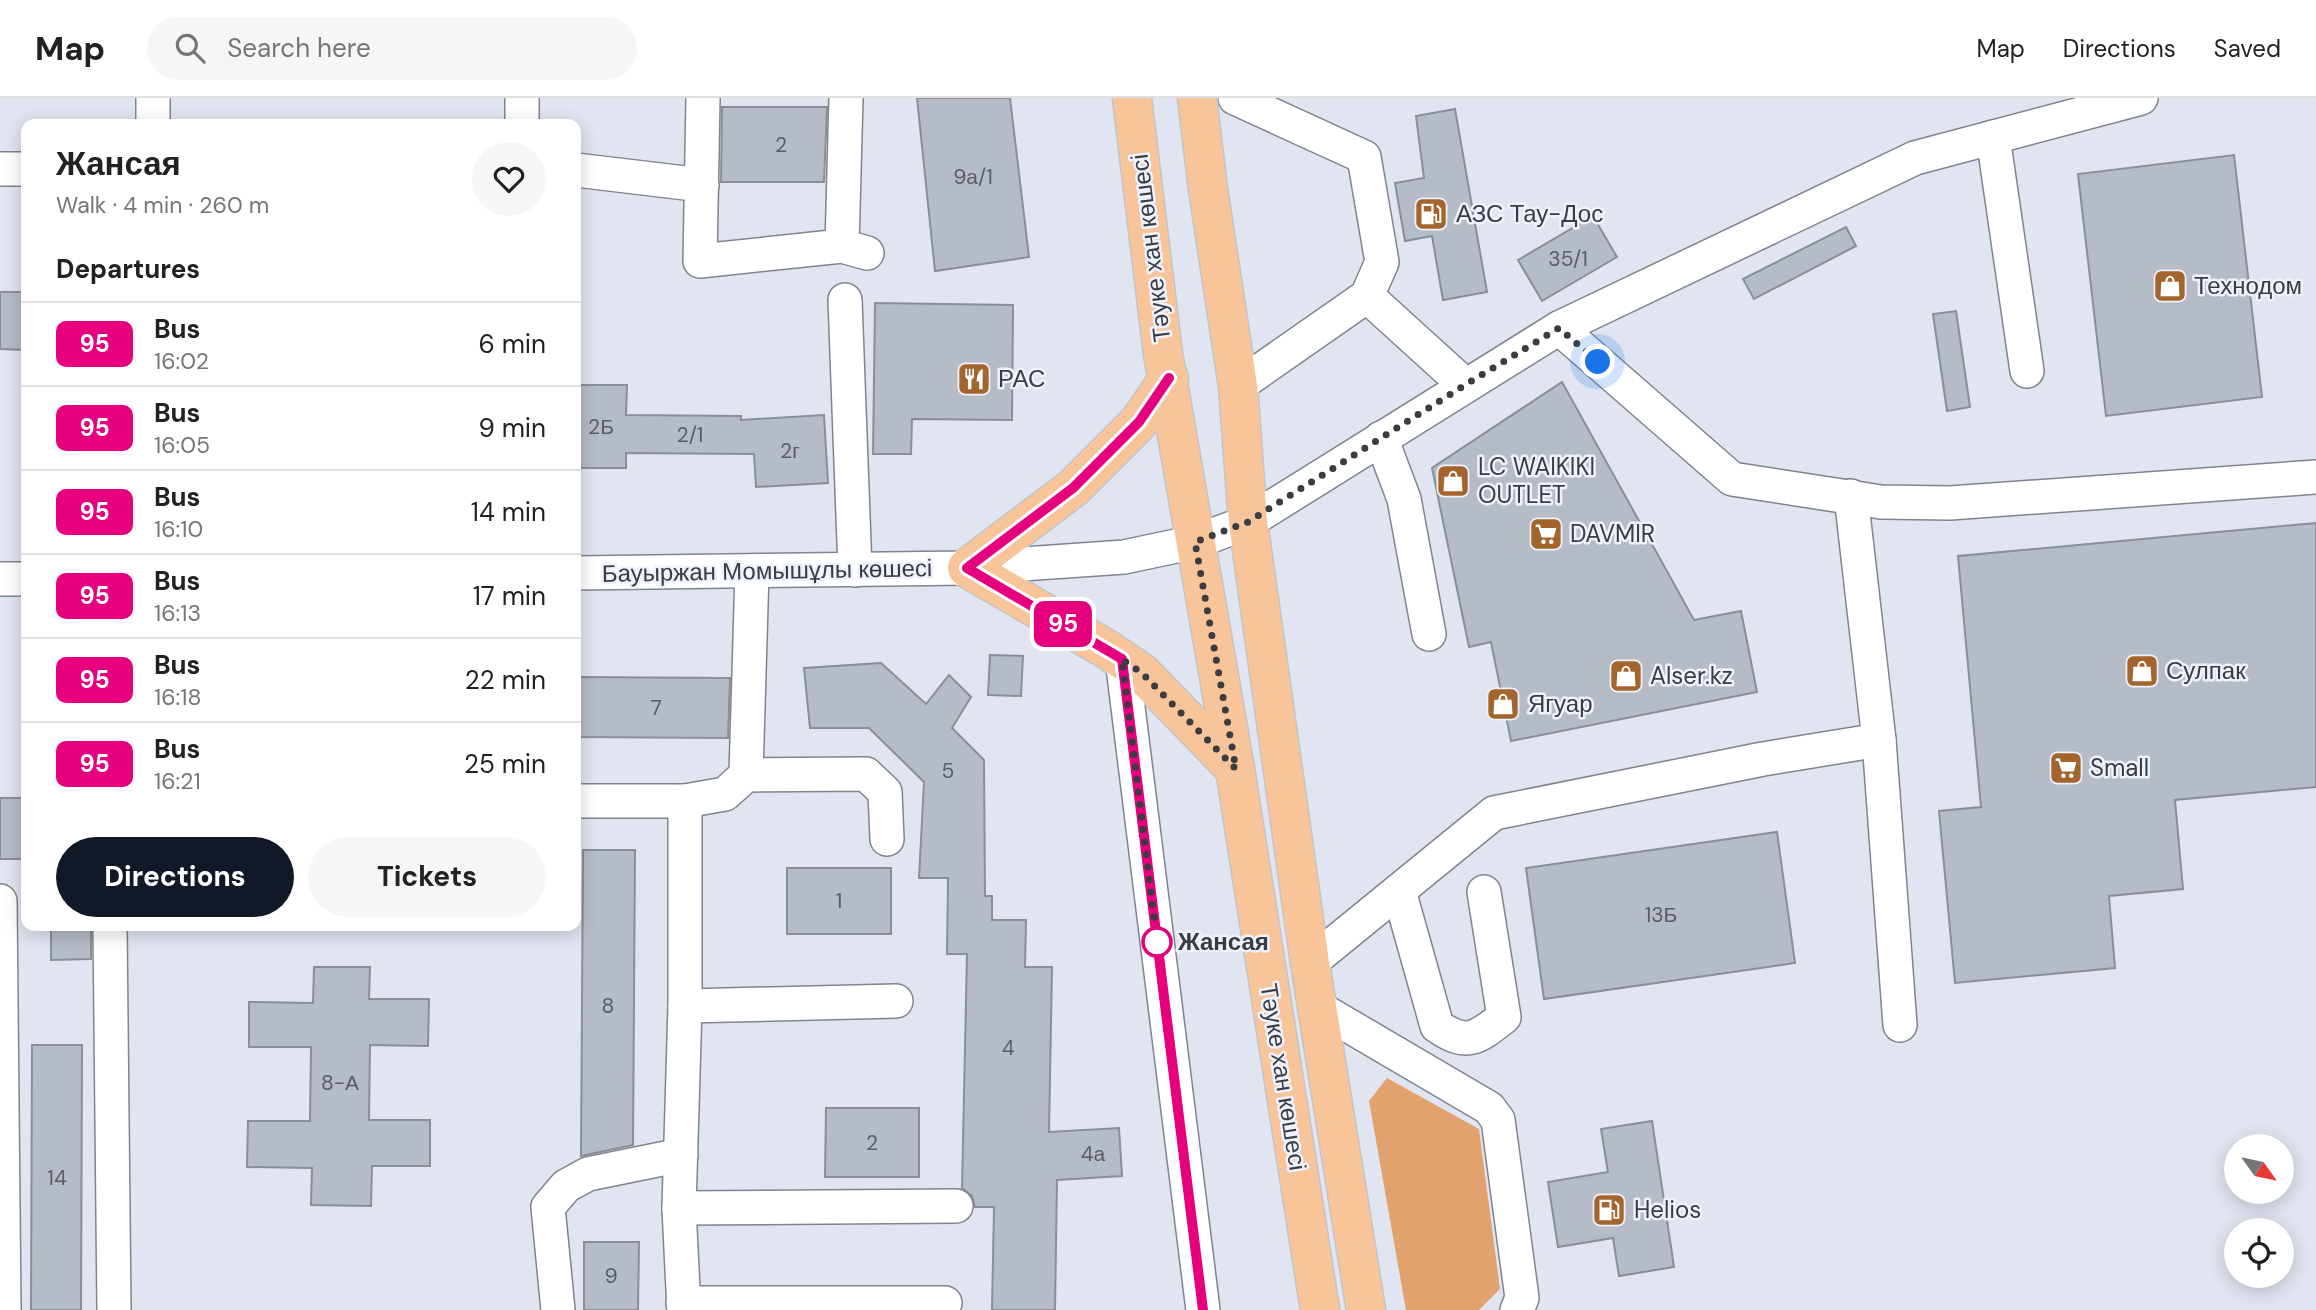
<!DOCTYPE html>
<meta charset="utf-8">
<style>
:root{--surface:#fff;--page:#f6f6f6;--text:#222;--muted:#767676;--line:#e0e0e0;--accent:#111827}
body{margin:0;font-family:"DM Sans",sans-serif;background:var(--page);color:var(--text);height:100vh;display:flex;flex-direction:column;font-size:26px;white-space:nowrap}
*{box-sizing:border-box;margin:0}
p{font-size:23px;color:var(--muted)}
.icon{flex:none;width:38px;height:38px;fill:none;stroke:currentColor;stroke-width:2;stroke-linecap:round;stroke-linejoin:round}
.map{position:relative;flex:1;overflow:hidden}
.drawer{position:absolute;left:21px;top:21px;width:560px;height:812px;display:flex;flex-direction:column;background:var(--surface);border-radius:14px;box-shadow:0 4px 18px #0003}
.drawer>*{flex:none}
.badge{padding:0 14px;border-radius:10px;font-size:24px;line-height:46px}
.needle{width:46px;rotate:123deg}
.buttons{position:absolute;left:2224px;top:1036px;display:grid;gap:14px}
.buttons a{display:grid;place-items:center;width:70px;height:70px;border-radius:50%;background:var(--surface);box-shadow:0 4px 18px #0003;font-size:35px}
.you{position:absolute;width:35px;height:35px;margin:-18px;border:5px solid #fff;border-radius:50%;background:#1a73e8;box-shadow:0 0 0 10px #1a73e833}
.map>.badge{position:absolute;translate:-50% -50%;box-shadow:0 0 0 4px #fff}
h2{padding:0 35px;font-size:26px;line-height:63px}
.round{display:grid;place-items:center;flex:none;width:74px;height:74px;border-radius:37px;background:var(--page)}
.summary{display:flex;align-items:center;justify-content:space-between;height:119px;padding:0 35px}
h1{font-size:33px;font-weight:700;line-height:52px}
.primary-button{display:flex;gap:14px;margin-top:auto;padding:14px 35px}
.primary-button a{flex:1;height:80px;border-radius:42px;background:var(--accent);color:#fff;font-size:28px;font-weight:700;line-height:80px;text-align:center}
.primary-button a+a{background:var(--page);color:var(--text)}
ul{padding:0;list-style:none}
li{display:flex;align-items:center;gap:21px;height:84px;padding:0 35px;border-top:2px solid var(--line)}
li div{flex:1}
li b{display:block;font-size:26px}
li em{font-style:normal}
li .badge{min-width:77px;font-weight:700;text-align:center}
header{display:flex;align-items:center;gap:42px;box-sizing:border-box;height:98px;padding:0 35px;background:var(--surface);border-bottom:2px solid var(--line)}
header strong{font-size:33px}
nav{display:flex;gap:38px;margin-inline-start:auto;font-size:24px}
.search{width:490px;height:63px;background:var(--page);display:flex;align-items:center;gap:18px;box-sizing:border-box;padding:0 24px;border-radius:38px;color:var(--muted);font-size:26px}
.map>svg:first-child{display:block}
.green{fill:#e2a26d}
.building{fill:#b6bcc7;stroke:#898e98;stroke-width:2}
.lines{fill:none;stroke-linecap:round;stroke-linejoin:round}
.minor-casing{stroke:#7f848f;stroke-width:36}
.major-casing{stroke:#c4c4c6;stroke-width:41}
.minor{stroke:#fff;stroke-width:33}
.major{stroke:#f7c599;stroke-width:38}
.line-casing{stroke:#fff;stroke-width:16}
.line{stroke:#e6007e;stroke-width:10}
.walk{stroke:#3a3c41;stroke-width:7;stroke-dasharray:0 12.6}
.stop-dot{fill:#fff;stroke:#e6007e;stroke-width:3.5}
.labels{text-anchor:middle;stroke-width:5;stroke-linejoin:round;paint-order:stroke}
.number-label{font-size:21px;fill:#595c62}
.poi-label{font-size:24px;fill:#3a3c41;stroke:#edf2fe;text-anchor:start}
.street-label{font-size:24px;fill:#3a3c41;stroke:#edf2fe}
.stop-label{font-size:24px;font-weight:bold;fill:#3a3c41;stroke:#edf2fe;text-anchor:start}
</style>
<header>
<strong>Map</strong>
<div class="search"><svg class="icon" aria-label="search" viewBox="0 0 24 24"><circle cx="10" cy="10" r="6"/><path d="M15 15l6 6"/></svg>Search here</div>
<nav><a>Map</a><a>Directions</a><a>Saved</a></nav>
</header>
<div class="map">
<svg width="2316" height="1212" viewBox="0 0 2316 1212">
<rect width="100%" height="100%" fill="#e0e5f1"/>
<polygon class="green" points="1387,980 1479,1031 1500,1191 1479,1212 1406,1212 1369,1003"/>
<g class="building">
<polygon points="917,0 1010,0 1029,159 935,173"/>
<polygon points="722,9 827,9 824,84 721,84"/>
<polygon points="1455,11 1487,194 1443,202 1432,138 1405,143 1395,85 1424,80 1416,18"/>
<polygon points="2234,57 2262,299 2106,318 2078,76"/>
<polygon points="1593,118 1617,159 1542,203 1518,162"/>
<polygon points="1846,129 1856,148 1754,201 1743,181"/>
<polygon points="0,194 26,194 26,252 0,251"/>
<polygon points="875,205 1013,207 1012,322 912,321 911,356 873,356"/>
<polygon points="1956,213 1970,309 1947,313 1933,216"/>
<polygon points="1562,284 1694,522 1741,513 1757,594 1511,643 1491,544 1469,549 1432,370"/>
<polygon points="576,287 627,287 626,317 741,318 741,322 824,317 828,385 756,389 754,356 626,355 626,370 576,370"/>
<polygon points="2316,425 2316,689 2175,702 2183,791 2109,798 2115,870 1955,885 1939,713 1981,709 1958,458"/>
<polygon points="990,557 1023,558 1021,598 988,597"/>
<polygon points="881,565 926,606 949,577 971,599 952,630 984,662 985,798 992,798 992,822 1026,822 1025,869 1052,869 1049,1034 1119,1030 1122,1078 1057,1082 1055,1212 992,1212 994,1109 975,1109 972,1098 962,1090 967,856 947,856 948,780 919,780 924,684 869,630 810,630 804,570"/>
<polygon points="576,579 730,580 728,640 576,639"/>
<rect x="0" y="700" width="26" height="61"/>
<polygon points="1777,734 1795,865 1544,901 1526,770"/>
<polygon points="583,752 635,752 633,1047 581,1058"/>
<rect x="787" y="770" width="104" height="66"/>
<polygon points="51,828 91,828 91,861 51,862"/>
<polygon points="314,869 370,869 369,901 429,901 428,948 370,947 369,1022 430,1022 430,1068 372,1068 371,1108 311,1107 312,1070 247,1069 248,1023 310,1023 311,949 249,949 249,904 313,905"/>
<polygon points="32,947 82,947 81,1212 31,1212"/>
<polygon points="826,1010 919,1010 919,1079 825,1079"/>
<polygon points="1652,1023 1674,1169 1619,1178 1613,1140 1558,1149 1548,1084 1608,1074 1601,1031"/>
<polygon points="584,1144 639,1144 638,1212 584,1212"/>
</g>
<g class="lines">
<defs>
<g id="minor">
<polyline points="153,0 153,26"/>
<polyline points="703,0 700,163 842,148 867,155"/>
<polyline points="1235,0 1364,59 1382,164 1367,198 1238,288"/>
<polyline points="522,26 522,0"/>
<polyline points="1993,39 2027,273"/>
<polyline points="0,71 26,71"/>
<polyline points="576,72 702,87"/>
<polyline points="842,148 846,0"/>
<polyline points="1367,198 1465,287"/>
<polyline points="845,202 855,472"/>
<polyline points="1559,230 1732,381 1881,404 1950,405 2316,379"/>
<polyline points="1381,340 1404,401 1429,536"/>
<polyline points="1851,398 1879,642 1900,927"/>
<polyline points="576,475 967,470 1124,459 1195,444 1248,424 1559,230 1915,60 2141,0"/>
<polyline points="0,481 26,481"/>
<polyline points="1122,561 1203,1212"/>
<polyline points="746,677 752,473"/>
<polyline points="576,703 685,703 725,696 746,677 866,676 885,694 887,741"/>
<path d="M1399 793 1437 928C1467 949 1477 940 1504 919L1484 794"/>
<polyline points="0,803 4,1212"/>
<polyline points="110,828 114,1212"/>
<polyline points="1310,865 1494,715 1763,661 1879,642"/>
<polyline points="685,908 896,903"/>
<polyline points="1317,909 1489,1010 1498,1022 1522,1200 1517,1212"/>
<polyline points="679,1110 956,1108"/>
<polyline points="683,1205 945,1205"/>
<polyline points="558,1212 548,1109 566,1088 588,1076 681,1057"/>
<polyline points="684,1212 679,1110 685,908 685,703"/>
</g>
<g id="major">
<polyline points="1132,0 1163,256 1235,671 1320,1212"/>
<polyline points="1197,0 1208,91 1238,288 1248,424 1310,865 1366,1212"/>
<polyline points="1169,280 1139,324 1073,390 967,470 1108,552 1142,575 1235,671"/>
</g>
</defs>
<use href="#minor" class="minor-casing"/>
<use href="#major" class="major-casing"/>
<use href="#minor" class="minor"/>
<use href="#major" class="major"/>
</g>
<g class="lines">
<defs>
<polyline id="line" points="1169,280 1139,324 1073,390 967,470 1122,561 1203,1212"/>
</defs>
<use href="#line" class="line-casing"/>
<use href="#line" class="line"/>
<polyline class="walk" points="1157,844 1122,561 1142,575 1236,671 1195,444 1248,424 1465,287 1559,230 1598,264"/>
</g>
<defs>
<symbol id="fuel-square" viewBox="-11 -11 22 22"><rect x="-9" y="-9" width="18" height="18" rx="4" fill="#a4652c" stroke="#edf2fe"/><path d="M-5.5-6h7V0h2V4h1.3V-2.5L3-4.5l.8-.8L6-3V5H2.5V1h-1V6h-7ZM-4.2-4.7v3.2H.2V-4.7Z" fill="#fff"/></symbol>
<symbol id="shop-square" viewBox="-11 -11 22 22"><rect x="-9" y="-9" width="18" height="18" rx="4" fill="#a4652c" stroke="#edf2fe"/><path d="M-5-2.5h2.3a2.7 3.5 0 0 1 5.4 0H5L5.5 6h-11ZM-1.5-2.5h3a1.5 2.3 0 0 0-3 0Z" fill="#fff"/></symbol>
<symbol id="restaurant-square" viewBox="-11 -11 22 22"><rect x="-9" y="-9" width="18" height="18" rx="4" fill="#a4652c" stroke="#edf2fe"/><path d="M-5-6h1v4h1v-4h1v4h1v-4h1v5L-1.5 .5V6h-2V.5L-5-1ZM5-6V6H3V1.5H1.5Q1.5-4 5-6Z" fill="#fff"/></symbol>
<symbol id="supermarket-square" viewBox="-11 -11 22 22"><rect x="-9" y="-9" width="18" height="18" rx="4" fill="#a4652c" stroke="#edf2fe"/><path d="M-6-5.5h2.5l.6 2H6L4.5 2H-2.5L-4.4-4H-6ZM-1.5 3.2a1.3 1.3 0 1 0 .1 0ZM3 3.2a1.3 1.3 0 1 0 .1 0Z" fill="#fff"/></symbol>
</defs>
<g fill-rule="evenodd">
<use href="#fuel-square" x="1412" y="97" width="38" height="38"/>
<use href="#shop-square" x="2151" y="169" width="38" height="38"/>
<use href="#restaurant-square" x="955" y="262" width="38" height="38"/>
<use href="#shop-square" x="1434" y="364" width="38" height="38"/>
<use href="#supermarket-square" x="1527" y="417" width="38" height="38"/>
<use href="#shop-square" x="2123" y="554" width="38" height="38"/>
<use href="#shop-square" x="1607" y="559" width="38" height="38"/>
<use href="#shop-square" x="1484" y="587" width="38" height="38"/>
<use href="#supermarket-square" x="2047" y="651" width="38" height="38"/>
<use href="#fuel-square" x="1590" y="1093" width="38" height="38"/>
</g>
<circle class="stop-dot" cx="1157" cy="844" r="14"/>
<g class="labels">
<g class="number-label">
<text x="781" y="54">2</text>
<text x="973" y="86">9а/1</text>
<text x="1568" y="168">35/1</text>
<text x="601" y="336">2Б</text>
<text x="690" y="344">2/1</text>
<text x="790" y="360">2г</text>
<text x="656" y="617">7</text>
<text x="948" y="680">5</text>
<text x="839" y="810">1</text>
<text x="1661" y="824">13Б</text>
<text x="608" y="915">8</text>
<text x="1008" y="957">4</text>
<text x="340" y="992">8-А</text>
<text x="872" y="1052">2</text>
<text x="1093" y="1063">4а</text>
<text x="57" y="1087">14</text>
<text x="611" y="1185">9</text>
</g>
<g class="poi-label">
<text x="1456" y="124">АЗС Тау-Дос</text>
<text x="2194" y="196">Технодом</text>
<text x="998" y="289">РАС</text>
<text x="1478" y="377">LC WAIKIKI<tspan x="1478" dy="28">OUTLET</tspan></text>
<text x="1570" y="444">DAVMIR</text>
<text x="2166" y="581">Сулпак</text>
<text x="1650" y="586">Alser.kz</text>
<text x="1528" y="614">Ягуар</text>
<text x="2090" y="678">Small</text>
<text x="1634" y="1120">Helios</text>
</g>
<g class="street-label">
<text transform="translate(1151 150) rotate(-97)" y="8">Тәуке хан көшесі</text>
<text transform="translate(767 473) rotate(-1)" y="8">Бауыржан Момышұлы көшесі</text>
<text transform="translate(1283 979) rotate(81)" y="8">Тәуке хан көшесі</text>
</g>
<g class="stop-label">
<text x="1178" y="852">Жансая</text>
</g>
</g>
</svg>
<div class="buttons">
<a><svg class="needle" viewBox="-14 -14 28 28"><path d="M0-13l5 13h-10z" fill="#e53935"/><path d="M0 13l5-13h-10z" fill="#767676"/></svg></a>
<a><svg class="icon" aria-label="locate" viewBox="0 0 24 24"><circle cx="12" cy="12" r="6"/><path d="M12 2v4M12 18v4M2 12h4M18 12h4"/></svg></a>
</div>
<div class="you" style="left:1598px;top:264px"></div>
<b class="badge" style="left:1063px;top:526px;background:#e6007e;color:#fff">95</b>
<section class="drawer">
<div class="summary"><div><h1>Жансая</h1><p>Walk · 4 min · 260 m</p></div><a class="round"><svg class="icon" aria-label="heart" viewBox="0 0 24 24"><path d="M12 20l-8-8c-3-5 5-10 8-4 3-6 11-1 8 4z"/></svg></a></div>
<h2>Departures</h2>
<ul>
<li><span class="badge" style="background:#e6007e;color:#fff">95</span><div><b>Bus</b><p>16:02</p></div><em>6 min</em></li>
<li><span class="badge" style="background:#e6007e;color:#fff">95</span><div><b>Bus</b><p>16:05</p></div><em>9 min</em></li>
<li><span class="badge" style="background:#e6007e;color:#fff">95</span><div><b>Bus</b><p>16:10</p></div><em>14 min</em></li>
<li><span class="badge" style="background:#e6007e;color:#fff">95</span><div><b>Bus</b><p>16:13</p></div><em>17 min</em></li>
<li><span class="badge" style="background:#e6007e;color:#fff">95</span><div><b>Bus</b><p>16:18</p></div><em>22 min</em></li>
<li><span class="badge" style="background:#e6007e;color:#fff">95</span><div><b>Bus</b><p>16:21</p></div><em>25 min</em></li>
</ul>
<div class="primary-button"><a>Directions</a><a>Tickets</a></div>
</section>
</div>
